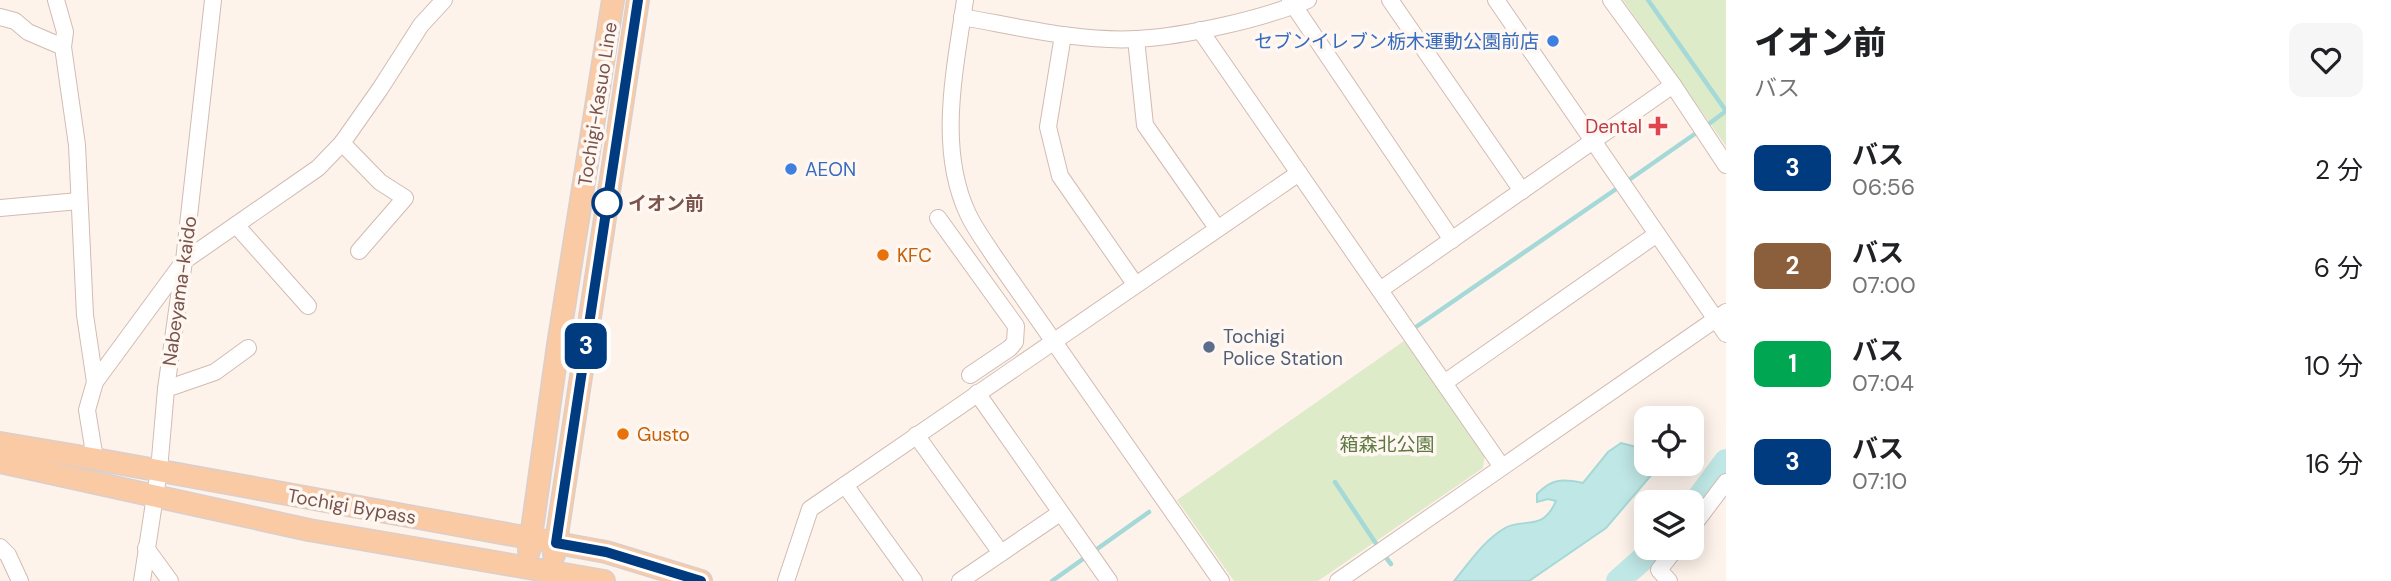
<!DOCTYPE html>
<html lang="ja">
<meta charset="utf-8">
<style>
:root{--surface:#fff;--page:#f6f6f6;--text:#202124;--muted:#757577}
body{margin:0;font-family:"DM Sans","Noto Sans JP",sans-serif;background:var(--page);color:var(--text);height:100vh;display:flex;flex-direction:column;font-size:26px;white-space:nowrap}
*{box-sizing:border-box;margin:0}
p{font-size:23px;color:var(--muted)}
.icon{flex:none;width:38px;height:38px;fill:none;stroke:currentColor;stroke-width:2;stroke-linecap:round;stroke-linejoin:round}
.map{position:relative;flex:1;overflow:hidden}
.details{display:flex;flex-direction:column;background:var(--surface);width:665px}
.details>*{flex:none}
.badge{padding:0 14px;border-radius:10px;font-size:24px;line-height:46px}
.fabs{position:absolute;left:1634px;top:406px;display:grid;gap:14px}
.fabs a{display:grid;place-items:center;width:70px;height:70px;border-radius:14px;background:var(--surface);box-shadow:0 4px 18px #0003;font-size:35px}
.map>.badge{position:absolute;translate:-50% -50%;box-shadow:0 0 0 4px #fff}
.round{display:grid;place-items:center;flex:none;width:74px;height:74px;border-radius:14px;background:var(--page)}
.overview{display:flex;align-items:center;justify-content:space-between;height:119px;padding:0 28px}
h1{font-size:33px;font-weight:800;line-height:52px}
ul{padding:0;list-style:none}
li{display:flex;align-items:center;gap:21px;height:98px;padding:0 28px}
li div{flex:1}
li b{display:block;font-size:26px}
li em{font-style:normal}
li .badge{min-width:77px;font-weight:700;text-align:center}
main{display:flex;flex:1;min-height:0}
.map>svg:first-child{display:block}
.green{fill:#ddebc9}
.water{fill:#bfe7e5;stroke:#a5d9d7;stroke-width:2}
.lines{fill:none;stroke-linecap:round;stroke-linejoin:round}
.stream{stroke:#a5d9d7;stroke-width:4.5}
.river{stroke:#bfe7e5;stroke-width:24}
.minor-casing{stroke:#d2bbb3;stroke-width:18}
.major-casing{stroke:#d9cfcd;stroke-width:24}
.minor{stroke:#fff;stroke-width:16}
.major{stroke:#facaa5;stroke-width:21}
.line-casing{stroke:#fff;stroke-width:16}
.line{stroke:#003b80;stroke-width:10}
.shop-dot{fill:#3f7fe0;stroke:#fff7f2;stroke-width:2.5}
.health-dot{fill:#e0444e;stroke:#fff7f2;stroke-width:2.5}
.stop-dot{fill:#fff;stroke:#003b80;stroke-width:3.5}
.food-dot{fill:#e8710a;stroke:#fff7f2;stroke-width:2.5}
.service-dot{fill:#5c6f8a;stroke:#fff7f2;stroke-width:2.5}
.labels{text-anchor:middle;stroke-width:7;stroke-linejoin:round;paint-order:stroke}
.shop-label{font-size:19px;fill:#366cbe;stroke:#fff7f2;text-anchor:end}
.street-label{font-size:19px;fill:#79544d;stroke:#fff7f2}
.health-label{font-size:19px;fill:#be3a42;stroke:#fff7f2;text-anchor:end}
.stop-label{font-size:19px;font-weight:bold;fill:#79544d;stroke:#fff7f2;text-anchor:start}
.food-label{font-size:19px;fill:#c56008;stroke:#fff7f2;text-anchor:start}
.service-label{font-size:19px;fill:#4e5e75;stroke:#fff7f2;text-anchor:start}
.park-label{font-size:19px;fill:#5d7841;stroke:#fff7f2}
</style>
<main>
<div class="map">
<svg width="1726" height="581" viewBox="0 0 1726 581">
<rect width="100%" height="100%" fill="#fdf3eb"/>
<g class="green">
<polygon points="1623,0 1726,0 1726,146"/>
<polygon points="1404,341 1485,453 1483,468 1318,581 1234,581 1177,500"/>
</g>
<path class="water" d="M1621 443 1636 447 1647 456V464H1654L1653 473 1606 528 1529 581H1454C1469 563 1484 540 1505 528 1524 517 1542 533 1556 501L1548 499 1537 502V494C1552 478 1563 479 1583 483L1608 452Z"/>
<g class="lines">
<g class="stream">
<polyline points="1648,0 1726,111 1706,126"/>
<polyline points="1626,182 1699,131"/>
<polyline points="1413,329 1619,187"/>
<polyline points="1335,482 1379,548"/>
<polyline points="1384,555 1391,564"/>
<polyline points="1052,581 1149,512"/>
</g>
<g class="river">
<polyline points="1692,507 1726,461"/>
<polyline points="1618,581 1655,548"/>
</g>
<defs>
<g id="minor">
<polyline points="56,0 65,32 63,47"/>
<path d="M965 0C955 70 937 148 968 214 975 229 985 242 994 256L1221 581"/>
<polyline points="1290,0 1452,240"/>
<polyline points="1390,0 1522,191"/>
<polyline points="1496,0 1726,334"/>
<polyline points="1611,0 1673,85 1726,165"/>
<polyline points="0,17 15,21 28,32 63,47 77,145 85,315 95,382 87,410 95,459"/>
<path d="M962 17C1019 27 1079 42 1137 39 1187 36 1262 19 1308 0"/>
<polyline points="1200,30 1502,467"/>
<polyline points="1063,35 1048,127 1060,176 1135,284"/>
<polyline points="1136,39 1145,125 1217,228"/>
<polyline points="342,143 380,182 405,198 359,251"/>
<polyline points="0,208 79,201"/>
<polyline points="938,218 1016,326 1015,342 1010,348 970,375"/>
<polyline points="236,225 308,306"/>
<polyline points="1380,290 1673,85"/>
<polyline points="95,382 184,261 318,168 342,143 380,89 421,25 444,0"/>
<polyline points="1444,383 1657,234"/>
<polyline points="166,389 215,372 248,348"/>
<polyline points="977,393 1109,581"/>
<polyline points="916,435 1001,553"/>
<polyline points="845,485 914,581"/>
<polyline points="1692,527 1726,482"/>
<polyline points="0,547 8,555 20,581"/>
<polyline points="146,548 170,581"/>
<polyline points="142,581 159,470 166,389 184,261 213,0"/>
<polyline points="786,581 810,509 1299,173"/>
<polyline points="960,581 1060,513"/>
<polyline points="1338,581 1726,312"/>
<polyline points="1669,581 1659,570 1676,548"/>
</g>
<g id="major">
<polyline points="0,443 95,459 606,552 701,581"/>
<polyline points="0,462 309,530 604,581"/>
<polyline points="529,551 558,345 613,0"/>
<polyline points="554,555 638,0"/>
</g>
</defs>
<use href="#minor" class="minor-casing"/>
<use href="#major" class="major-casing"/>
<use href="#minor" class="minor"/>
<use href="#major" class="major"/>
</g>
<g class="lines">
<defs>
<polyline id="line" points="638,0 556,543 606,552 701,581"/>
</defs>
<use href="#line" class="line-casing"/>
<use href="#line" class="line"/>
</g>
<g class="shop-dot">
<circle cx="1553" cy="41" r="7"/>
<circle cx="791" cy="169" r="7"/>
</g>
<path class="health-dot" d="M1654.5 115.5h7v7h7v7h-7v7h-7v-7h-7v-7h7z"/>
<circle class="stop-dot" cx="607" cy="203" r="14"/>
<g class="food-dot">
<circle cx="883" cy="255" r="7"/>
<circle cx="623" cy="434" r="7"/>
</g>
<circle class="service-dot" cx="1209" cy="347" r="7"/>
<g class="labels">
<g class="shop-label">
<text x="1539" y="48">セブンイレブン栃木運動公園前店</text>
<text x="805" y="176" text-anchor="start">AEON</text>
</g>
<g class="street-label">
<text transform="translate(597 104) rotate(-81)" y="7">Tochigi-Kasuo Line</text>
<text transform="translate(179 291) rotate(-82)" y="7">Nabeyama-kaido</text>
<text transform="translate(352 506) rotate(10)" y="7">Tochigi Bypass</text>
</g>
<g class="health-label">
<text x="1642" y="133">Dental</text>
</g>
<g class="stop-label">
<text x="628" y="210">イオン前</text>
</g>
<g class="food-label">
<text x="897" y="262">KFC</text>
<text x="637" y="441">Gusto</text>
</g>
<g class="service-label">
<text x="1223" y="343">Tochigi<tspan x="1223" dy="22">Police Station</tspan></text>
</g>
<g class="park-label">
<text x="1387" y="451">箱森北公園</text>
</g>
</g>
</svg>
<div class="fabs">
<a><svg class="icon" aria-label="locate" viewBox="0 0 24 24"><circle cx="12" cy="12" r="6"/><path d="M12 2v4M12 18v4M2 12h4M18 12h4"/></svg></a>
<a><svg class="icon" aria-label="layers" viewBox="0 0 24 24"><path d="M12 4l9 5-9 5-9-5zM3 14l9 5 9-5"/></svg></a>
</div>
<b class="badge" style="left:586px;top:346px;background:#003b80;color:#fff">3</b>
</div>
<section class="details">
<div class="overview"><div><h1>イオン前</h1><p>バス</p></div><a class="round"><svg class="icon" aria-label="heart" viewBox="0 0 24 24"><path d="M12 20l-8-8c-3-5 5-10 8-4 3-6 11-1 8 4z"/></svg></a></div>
<ul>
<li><span class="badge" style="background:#003b80;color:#fff">3</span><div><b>バス</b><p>06:56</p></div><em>2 分</em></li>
<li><span class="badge" style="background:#8b5e3c;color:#fff">2</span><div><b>バス</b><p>07:00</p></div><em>6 分</em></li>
<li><span class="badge" style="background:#00a651;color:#fff">1</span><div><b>バス</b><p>07:04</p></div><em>10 分</em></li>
<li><span class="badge" style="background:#003b80;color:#fff">3</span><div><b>バス</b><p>07:10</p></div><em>16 分</em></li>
</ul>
</section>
</main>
